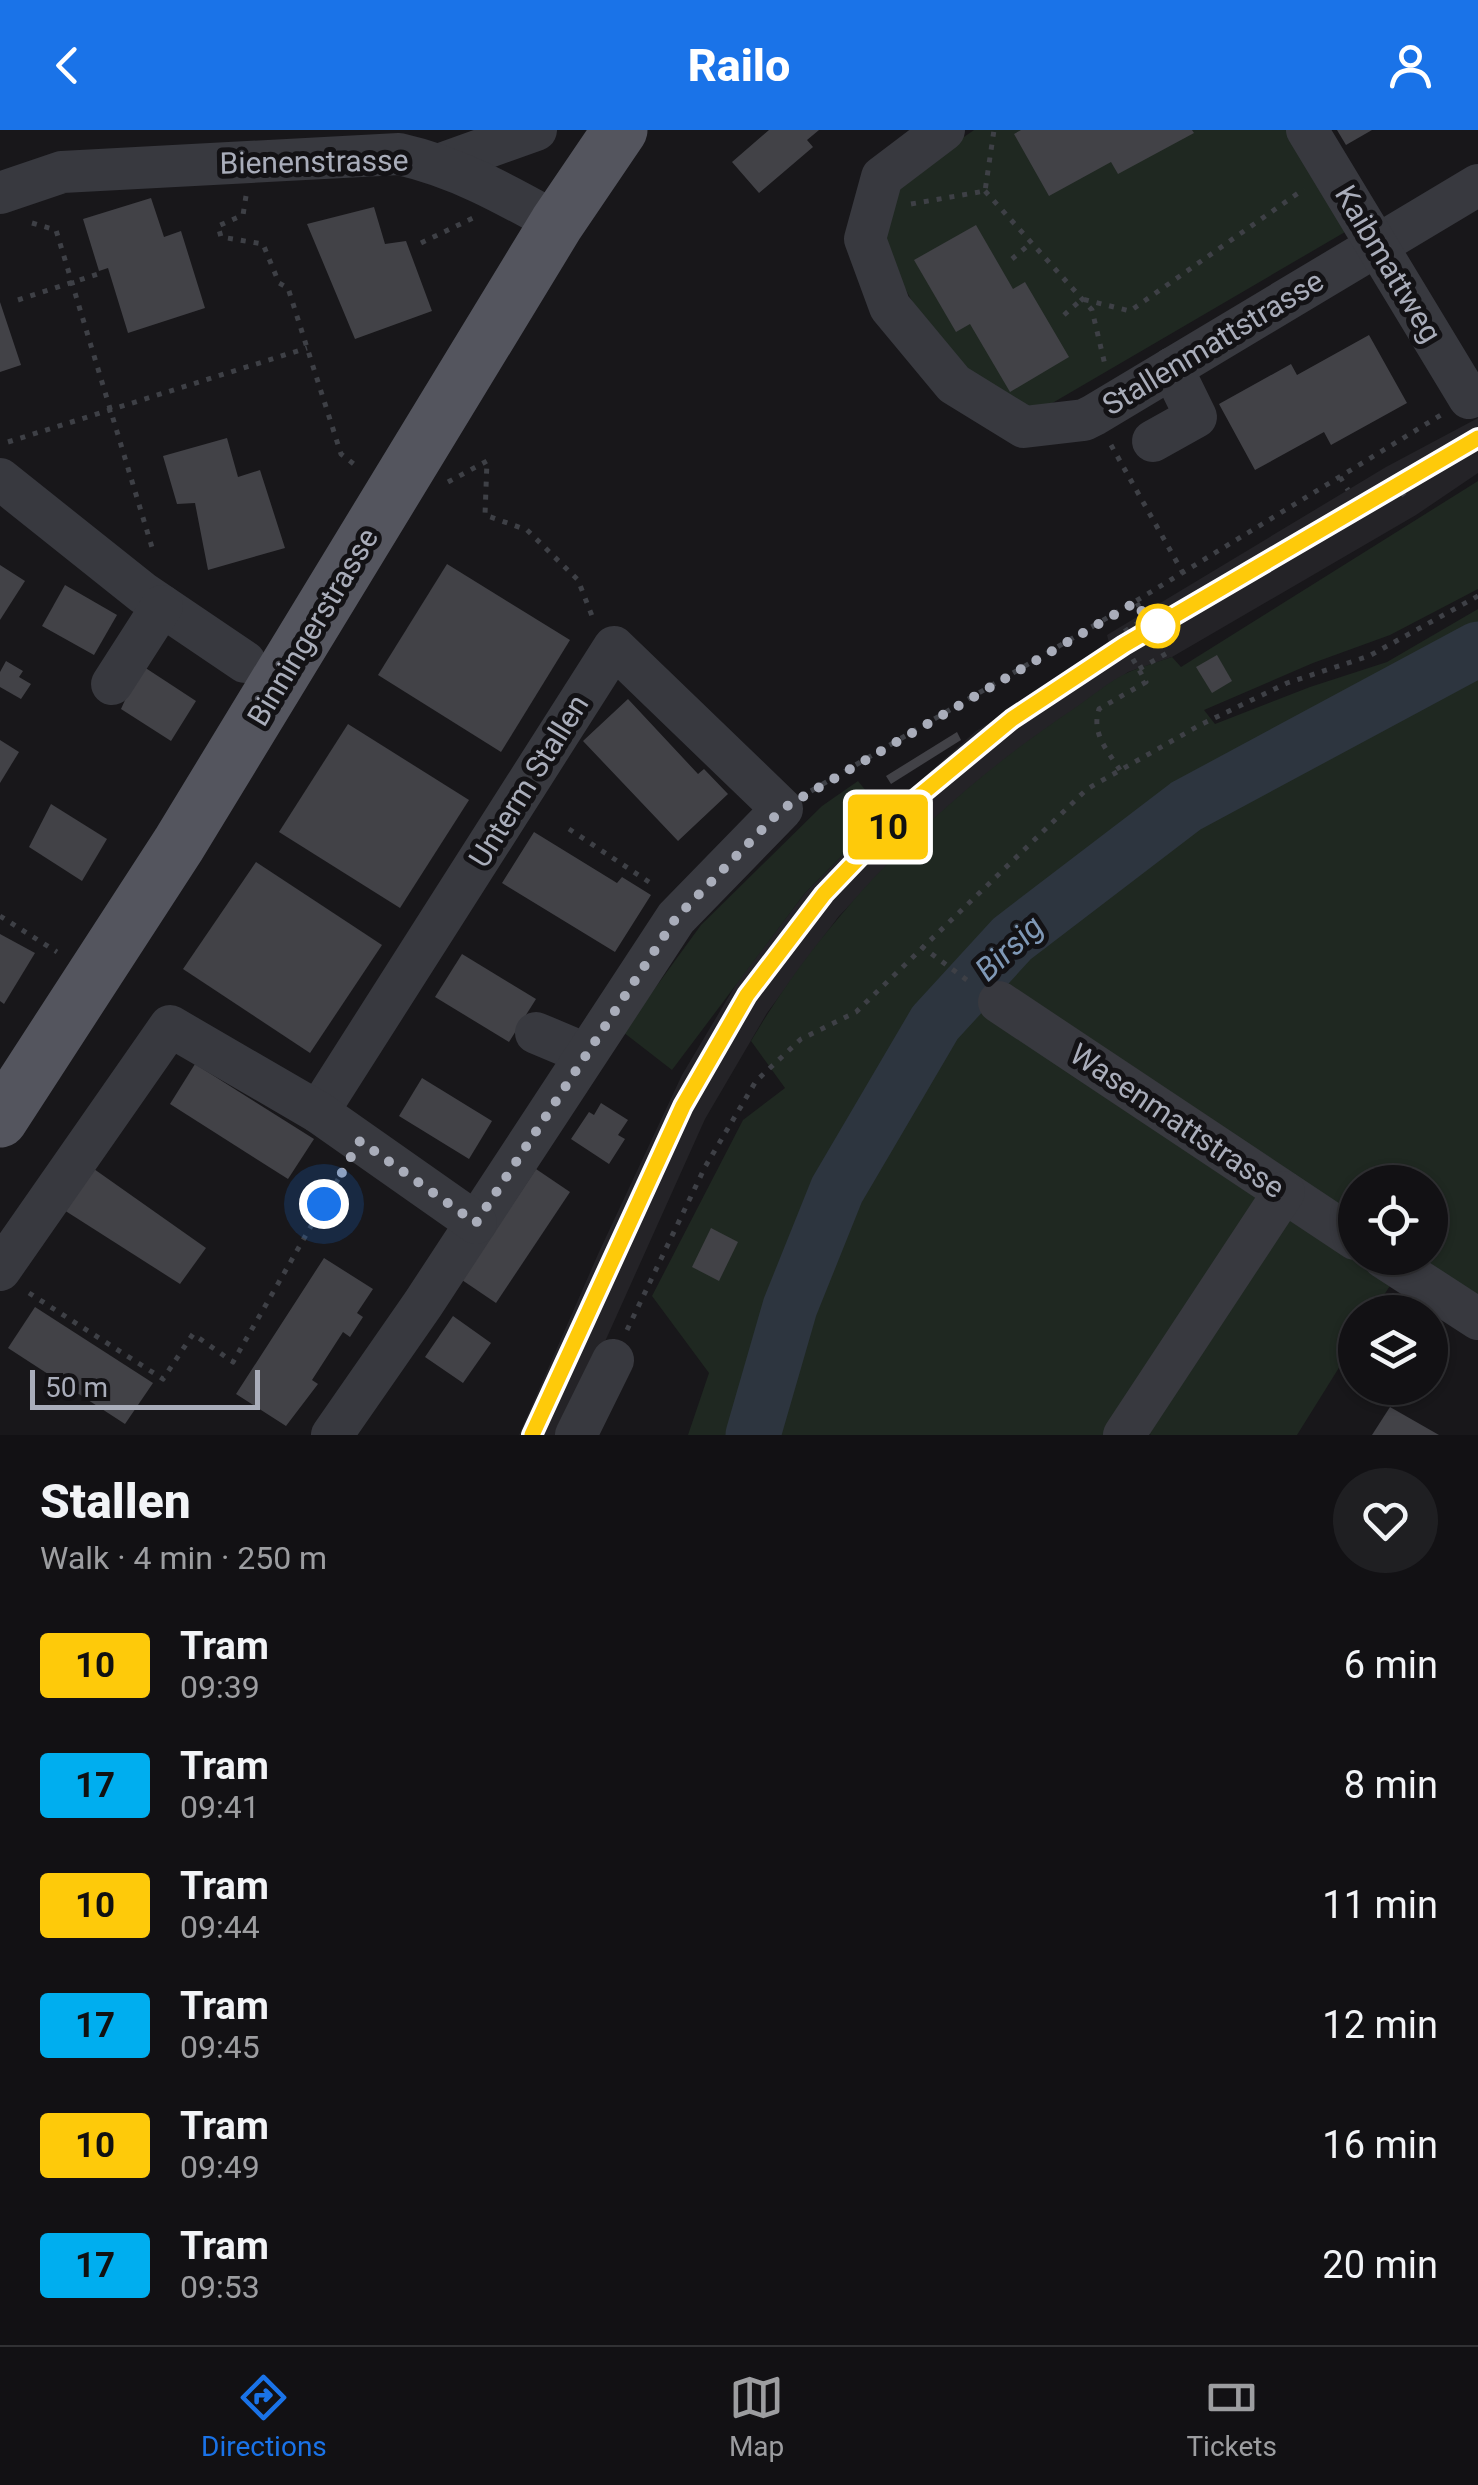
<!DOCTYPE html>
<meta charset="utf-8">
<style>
:root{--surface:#121114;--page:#1f1f22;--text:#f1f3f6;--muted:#9c9da0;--line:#313134;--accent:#1a73e8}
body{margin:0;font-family:Roboto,sans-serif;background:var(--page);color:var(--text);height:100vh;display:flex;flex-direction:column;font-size:38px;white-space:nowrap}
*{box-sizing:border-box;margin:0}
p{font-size:32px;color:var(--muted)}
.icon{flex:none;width:55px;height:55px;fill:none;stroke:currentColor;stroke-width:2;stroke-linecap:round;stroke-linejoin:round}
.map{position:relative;height:1305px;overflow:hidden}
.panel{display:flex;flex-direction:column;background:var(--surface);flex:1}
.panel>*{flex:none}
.badge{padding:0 20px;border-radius:8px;font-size:35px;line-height:65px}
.buttons{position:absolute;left:1338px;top:1035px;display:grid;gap:20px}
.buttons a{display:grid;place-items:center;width:110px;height:110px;border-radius:50%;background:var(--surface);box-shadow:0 2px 8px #0004,0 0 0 2px var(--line);font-size:50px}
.scale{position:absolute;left:30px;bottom:25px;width:230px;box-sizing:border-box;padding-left:10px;border:5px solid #a9adba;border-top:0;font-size:28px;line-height:35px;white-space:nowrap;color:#a9adba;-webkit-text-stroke:8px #131215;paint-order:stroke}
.you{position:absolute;width:50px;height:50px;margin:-25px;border:8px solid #fff;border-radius:50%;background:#1a73e8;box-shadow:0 0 0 15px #1a73e833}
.map>.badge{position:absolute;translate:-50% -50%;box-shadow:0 0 0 5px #fff}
.round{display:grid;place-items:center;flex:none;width:105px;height:105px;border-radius:52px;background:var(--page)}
.head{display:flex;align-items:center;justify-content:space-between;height:170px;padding:0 40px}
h1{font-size:48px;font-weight:800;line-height:75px}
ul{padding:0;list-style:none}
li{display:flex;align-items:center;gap:30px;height:120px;padding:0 40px}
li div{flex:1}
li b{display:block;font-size:38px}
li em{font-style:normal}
li .badge{min-width:110px;font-weight:700;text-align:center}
header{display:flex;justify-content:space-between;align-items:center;height:130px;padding:0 40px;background:var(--accent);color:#fff;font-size:45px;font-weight:800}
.tab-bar{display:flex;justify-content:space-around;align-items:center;height:140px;border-top:2px solid var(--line);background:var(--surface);font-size:28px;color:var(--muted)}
.tab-bar a{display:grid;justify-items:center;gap:5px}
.tab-bar .selected{color:var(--accent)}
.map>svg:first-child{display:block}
.built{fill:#242327}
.green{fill:#1f2821}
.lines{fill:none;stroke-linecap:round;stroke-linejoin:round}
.river{stroke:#2d353f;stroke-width:55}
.building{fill:#424247}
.path{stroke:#3e4046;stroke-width:5;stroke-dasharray:5 8;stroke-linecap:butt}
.minor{stroke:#38393f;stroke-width:42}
.major{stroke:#54555e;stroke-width:55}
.tram{stroke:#4b4d54;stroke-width:2.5}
.line-casing{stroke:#fff;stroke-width:22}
.line{stroke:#feca0a;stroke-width:15}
.walk{stroke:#a9adba;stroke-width:10;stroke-dasharray:0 18}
.stop-dot{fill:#fff;stroke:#feca0a;stroke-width:5}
.labels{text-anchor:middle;stroke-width:10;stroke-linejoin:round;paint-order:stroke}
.street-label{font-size:30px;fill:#a9adba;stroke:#131215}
.water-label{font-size:32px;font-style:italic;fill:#7f98b6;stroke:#131215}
</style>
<header><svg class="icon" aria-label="back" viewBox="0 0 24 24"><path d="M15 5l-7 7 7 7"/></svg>Railo<svg class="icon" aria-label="person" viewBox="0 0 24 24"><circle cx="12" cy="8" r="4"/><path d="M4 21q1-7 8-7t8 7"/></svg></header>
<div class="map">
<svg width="1478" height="1305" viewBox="0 0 1478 1305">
<rect width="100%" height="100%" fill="#18171a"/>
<polygon class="built" points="1478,288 1478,343 1416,385 1172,527 1128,542 925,699 839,786 767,883 705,989 563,1305 519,1305 599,1122 682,945 738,851 805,763 884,683 976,601 1110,517 1107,505 1386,337"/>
<g class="green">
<polygon points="974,0 1297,0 1357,95 1025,289 935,213 884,120 896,54"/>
<path d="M1478 351V459L1390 505 1313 533 1204 580 1215 594 1310 557 1387 532 1478 479V1175L1404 1128H1430V1052H1355V1096L1278 1046 1108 1305H688L709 1243 652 1166 743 990 785 958 751 911C828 780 946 664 1072 580 1090 568 1109 551 1129 542 1143 536 1158 532 1172 527L1181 537Z"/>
<polygon points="858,651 884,683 805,763 672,940 623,902 701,795 822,676"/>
<polygon points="1286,1079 1393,1151 1373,1182 1355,1182 1355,1212 1297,1305 1151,1305 1144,1300"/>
</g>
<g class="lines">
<polyline class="river" points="753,1305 790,1177 837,1060 935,893 1012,809 1186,676 1478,519"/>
</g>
<g class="building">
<polygon points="769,0 819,0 807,10 813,17 759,63 732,32"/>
<polygon points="1021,0 1192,0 1194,3 1118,44 1111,32 1049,66 1014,4"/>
<polygon points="1337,0 1372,0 1346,15"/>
<polygon points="151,68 164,107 181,101 205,178 128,203 108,138 99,141 83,89"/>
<polygon points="374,77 385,114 406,111 432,181 355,209 307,94"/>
<polygon points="976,95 1013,159 1025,152 1069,227 1010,262 970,194 956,202 914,130"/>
<polygon points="0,172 21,235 0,242"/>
<polygon points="1369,205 1407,273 1331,315 1324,302 1255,340 1219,274 1291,234 1297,245"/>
<polygon points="227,308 238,347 260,340 285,418 208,440 195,373 177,374 163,326"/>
<polygon points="447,434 570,510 501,622 378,545"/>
<polygon points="0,435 25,451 0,490"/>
<polygon points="65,455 117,485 94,525 42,496"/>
<polygon points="1217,525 1232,551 1212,563 1196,537"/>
<polygon points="6,531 23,541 19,547 31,554 21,569 0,557 0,542"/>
<polygon points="141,535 196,571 171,611 121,579"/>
<polygon points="628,569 698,644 704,639 728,664 678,711 583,611"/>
<polygon points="348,594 469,670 400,778 279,702"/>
<polygon points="957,602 961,610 891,654 886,646"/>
<polygon points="0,610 19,622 0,653"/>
<polygon points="51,674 107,709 82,751 29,717"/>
<polygon points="534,702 617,753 622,747 651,765 615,822 502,753"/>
<polygon points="256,732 382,815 310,923 183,839"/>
<polygon points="0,804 35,823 4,874 0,871"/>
<polygon points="462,824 536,869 509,912 435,867"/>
<polygon points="195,934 314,1009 288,1049 170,974"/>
<polygon points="422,948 492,991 469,1029 399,986"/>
<polygon points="601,973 628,990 618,1005 625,1009 609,1034 571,1009 589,982 594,985"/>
<polygon points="94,1039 206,1118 180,1154 64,1080"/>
<polygon points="536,1039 570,1062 496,1173 462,1150"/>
<polygon points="711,1098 738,1112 719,1151 692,1137"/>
<polygon points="324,1128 373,1159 357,1183 363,1187 350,1207 343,1202 312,1250 318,1254 286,1296 236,1264"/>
<polygon points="35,1177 153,1253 125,1294 8,1218"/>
<polygon points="453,1186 491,1213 463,1253 425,1227"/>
<polygon points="1390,1277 1439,1305 1372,1305"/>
</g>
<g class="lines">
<g class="path">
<polyline points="985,61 1092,180 1105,235"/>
<polyline points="246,66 243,85 218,96 221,107 263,114 279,153 288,158 341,324 359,338"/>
<polyline points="911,74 985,61 994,0"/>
<polyline points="32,93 56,100 154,424"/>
<polyline points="421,113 473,88"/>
<polyline points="1012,129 1031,113"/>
<polyline points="18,170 98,144"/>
<polyline points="1064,185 1082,169 1130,181 1304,59"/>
<polyline points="8,312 307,218"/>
<polyline points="1111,315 1183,443"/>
<polyline points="1340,347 1348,360"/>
<polyline points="1394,351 1408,371"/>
<polyline points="448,352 487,331 485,385 527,400 578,450 594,491"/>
<polyline points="1139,539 1169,522"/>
<path d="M1120 640C1107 620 1091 603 1099 579L1146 552 1119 505 1146 488 1137 473"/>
<polyline points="811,661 1136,471 1441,285"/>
<polyline points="569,699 655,756"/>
<polyline points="0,786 57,822"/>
<polyline points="921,816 971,853"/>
<polyline points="29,1163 163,1249 193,1204 233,1232 341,1044"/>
<polyline points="627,1200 705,1037 756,951 801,909 856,882 1087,659 1200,595 1287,553 1369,526 1478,466"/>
</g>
<g class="minor">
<polyline points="944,0 882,47 865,109 890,177 954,254 1024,297 1084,290 1094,285 1478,55"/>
<polyline points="1307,0 1469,268"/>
<polyline points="441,34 536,0"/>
<path d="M0 63 62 42 399 24C457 37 505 64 557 93"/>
<polyline points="1153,311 1196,287 1172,238"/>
<polyline points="0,349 143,463 245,532"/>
<polyline points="112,554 162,476"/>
<polyline points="999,872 1355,1109"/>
<polyline points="536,903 586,924"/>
<polyline points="318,982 614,517 782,679 676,788 423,1174 332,1305"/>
<polyline points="1384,1128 1478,1189"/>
<polyline points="0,1140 170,896 318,982 476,1093"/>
<polyline points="576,1305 613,1230"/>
<polyline points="1124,1305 1284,1062"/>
</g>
<polyline class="major" points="0,990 179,714 557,93 620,0"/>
<polyline class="tram" points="532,1305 683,977 747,865 824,764 913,671 1012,589 1124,515 1478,308"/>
</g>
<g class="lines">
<defs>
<polyline id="line" points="532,1305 683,976 747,865 824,764 913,671 1012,589 1124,515 1478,308"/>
</defs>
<use href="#line" class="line-casing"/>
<use href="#line" class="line"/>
<polyline class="walk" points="324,1074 360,1011 476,1093 676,788 782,679 1136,472 1146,488 1158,496"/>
</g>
<circle class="stop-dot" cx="1158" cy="496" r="20"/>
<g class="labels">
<g class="street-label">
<text transform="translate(314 32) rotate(-1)" y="10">Bienenstrasse</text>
<text transform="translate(1388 134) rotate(59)" y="10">Kaibmattweg</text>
<text transform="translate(1213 213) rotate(-31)" y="10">Stallenmattstrasse</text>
<text transform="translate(313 497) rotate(-59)" y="10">Binningerstrasse</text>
<text transform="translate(529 651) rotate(-58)" y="10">Unterm Stallen</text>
<text transform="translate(1177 991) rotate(34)" y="10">Wasenmattstrasse</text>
</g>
<g class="water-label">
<text transform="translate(1009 818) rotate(-43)" y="11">Birsig</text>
</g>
</g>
</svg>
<div class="buttons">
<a><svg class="icon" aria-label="locate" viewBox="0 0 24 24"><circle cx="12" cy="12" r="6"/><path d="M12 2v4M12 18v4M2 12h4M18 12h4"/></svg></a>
<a><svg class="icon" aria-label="layers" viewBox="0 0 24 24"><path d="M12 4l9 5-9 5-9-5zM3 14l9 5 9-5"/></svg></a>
</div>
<div class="scale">50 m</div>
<div class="you" style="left:324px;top:1074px"></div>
<b class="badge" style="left:888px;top:697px;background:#feca0a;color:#111">10</b>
</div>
<section class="panel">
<div class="head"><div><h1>Stallen</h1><p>Walk · 4 min · 250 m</p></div><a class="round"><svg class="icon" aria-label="heart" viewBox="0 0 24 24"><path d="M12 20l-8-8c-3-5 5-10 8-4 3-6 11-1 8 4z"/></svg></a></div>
<ul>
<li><span class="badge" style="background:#feca0a;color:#111">10</span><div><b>Tram</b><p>09:39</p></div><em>6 min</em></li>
<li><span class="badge" style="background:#00aeef;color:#111">17</span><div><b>Tram</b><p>09:41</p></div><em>8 min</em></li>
<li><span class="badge" style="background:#feca0a;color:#111">10</span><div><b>Tram</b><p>09:44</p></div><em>11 min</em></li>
<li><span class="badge" style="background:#00aeef;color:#111">17</span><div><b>Tram</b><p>09:45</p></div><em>12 min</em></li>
<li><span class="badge" style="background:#feca0a;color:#111">10</span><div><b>Tram</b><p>09:49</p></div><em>16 min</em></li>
<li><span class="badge" style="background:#00aeef;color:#111">17</span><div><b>Tram</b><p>09:53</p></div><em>20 min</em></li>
</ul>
</section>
<nav class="tab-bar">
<a class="selected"><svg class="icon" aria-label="directions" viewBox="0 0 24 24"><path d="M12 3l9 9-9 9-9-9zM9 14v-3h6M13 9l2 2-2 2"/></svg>Directions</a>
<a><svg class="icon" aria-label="map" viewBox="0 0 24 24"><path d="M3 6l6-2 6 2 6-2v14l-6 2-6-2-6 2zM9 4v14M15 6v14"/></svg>Map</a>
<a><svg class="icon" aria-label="tickets" viewBox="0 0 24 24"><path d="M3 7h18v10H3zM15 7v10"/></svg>Tickets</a>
</nav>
